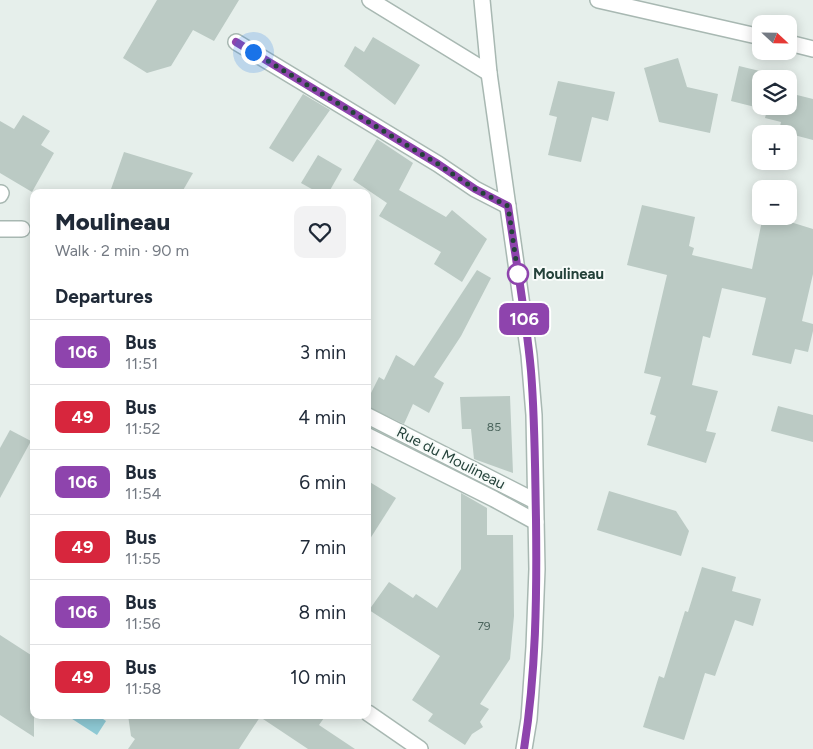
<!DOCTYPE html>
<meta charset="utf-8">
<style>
:root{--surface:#fff;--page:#f2f2f3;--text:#1f2937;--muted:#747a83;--line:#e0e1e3}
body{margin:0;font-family:Figtree,sans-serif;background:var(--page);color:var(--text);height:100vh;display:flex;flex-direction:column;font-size:19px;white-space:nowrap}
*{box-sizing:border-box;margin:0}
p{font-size:16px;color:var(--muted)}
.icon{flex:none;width:28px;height:28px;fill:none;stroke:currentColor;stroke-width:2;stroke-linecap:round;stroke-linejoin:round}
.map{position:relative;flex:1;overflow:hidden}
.sheet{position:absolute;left:30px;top:189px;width:341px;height:530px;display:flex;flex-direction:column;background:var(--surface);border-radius:10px;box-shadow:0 2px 12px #0003}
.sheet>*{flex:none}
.badge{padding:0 10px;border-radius:8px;font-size:18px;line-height:32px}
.needle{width:32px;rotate:112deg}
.controls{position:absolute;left:752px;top:15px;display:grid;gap:10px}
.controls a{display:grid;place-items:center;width:45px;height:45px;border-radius:10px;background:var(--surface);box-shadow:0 2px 12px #0003;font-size:25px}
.you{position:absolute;width:25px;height:25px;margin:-12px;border:4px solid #fff;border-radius:50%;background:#1a73e8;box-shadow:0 0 0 8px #1a73e833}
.map>.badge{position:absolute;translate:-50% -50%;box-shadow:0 0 0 2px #fff}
h2{padding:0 25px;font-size:19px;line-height:45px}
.round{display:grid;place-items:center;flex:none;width:52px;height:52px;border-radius:10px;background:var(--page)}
.overview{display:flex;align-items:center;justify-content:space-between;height:85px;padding:0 25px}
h1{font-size:24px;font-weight:800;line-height:38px}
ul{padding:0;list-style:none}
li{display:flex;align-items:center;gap:15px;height:65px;padding:0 25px;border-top:1px solid var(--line)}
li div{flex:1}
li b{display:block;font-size:19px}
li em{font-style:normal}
li .badge{min-width:55px;font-weight:700;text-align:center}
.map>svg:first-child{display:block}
.water{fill:#8ec9d4}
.building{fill:#bbcac4}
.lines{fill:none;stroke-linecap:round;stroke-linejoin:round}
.minor-casing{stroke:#a8b8b2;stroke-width:18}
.minor{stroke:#fff;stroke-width:15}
.line-casing{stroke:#fff;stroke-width:11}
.line{stroke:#8e44ad;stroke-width:8}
.walk{stroke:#24423a;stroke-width:5;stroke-dasharray:0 9}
.stop-dot{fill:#fff;stroke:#8e44ad;stroke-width:2.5}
.labels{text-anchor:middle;stroke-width:4;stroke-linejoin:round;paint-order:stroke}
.number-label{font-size:12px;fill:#4a645c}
.stop-label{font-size:15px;font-weight:bold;fill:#24423a;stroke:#f7fbf9;text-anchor:start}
.street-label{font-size:15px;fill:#24423a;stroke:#f7fbf9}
</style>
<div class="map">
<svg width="813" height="749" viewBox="0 0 813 749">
<rect width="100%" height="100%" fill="#e6efeb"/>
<polygon class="water" points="66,715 97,715 106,721 97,735"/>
<g class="building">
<polygon points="157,0 239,0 214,41 193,30 171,66 147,73 123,58"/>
<polygon points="373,37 420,65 395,105 344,66 355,46 364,52"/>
<polygon points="678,58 687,87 718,94 710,133 659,122 644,68"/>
<polygon points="739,66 777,75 776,79 761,79 761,106 789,106 789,93 813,99 813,140 779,131 781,122 765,118 767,110 731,101"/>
<polygon points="558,81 615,92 608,121 592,117 581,162 548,155 557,117 549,115"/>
<polygon points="303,94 330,110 293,162 269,148"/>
<polygon points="23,115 50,131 41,145 54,153 32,192 0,173 0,121 14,129"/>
<polygon points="377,139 413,163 399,190 446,217 452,210 487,239 462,282 434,264 441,252 379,216 387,203 353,180"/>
<polygon points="124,152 193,173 182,192 110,192"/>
<polygon points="318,155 342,169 329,192 317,192 301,183"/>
<polygon points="642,205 695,217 689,246 694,248 692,255 752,269 763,216 771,216 813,229 813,274 802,321 813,324 813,331 808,352 795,349 791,364 752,355 766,298 722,288 710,338 703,336 692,385 718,391 706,431 716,433 706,463 647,445 656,416 650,414 661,377 644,373 667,275 627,265"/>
<polygon points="477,270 491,278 461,336 434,377 444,383 429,413 413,404 404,424 368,407 368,399 379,377 384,380 396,355 414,366"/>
<polygon points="510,396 513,473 474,459 471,429 462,429 460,397"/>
<polygon points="778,406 813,415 813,442 771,431"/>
<polygon points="10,430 31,441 0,498 0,448"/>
<polygon points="368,481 396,498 368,542"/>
<polygon points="609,491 676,511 689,531 681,556 597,530"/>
<polygon points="461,493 487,508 487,535 513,535 514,616 510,659 480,704 489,709 480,722 483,727 472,734 465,745 428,721 433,714 412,700 440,656 369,610 389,582 413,598 416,594 437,608 461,569"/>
<polygon points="702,567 736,577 732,591 761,599 753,626 735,620 715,676 705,673 684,740 643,727 659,676 664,678 685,611 688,612"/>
<polygon points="0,635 34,657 34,737 0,715"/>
<polygon points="128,715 326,715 319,725 355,749 308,749 260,717 239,749 128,749 135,739 131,736"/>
</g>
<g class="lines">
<defs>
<g id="minor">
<polyline points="370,0 489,73"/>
<polyline points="482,0 489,73 529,355 534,415 537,569 534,647 529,719 524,749"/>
<polyline points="598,0 761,37"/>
<polyline points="236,42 438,164 475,189 508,206"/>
<polyline points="789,43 813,49"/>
<polyline points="0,195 1,193"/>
<polyline points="0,229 22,229"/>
<polyline points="368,416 535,501"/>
<polyline points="368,436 494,499 536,522"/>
<polyline points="368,713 420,749"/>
</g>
</defs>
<use href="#minor" class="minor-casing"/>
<use href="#minor" class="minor"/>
</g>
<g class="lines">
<defs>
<path id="line" d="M236 42 438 164 475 189 508 206C516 261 526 316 531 371 535 420 535 470 536 519 537 596 536 673 524 749"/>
</defs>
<use href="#line" class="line-casing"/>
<use href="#line" class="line"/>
<polyline class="walk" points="253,52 438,164 475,189 508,206 519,281 518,274"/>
</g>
<circle class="stop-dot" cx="518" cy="274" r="10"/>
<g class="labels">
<g class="number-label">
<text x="494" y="431">85</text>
<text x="484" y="630">79</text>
</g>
<g class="stop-label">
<text x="533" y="279">Moulineau</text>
</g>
<g class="street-label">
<text transform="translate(451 458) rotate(27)" y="5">Rue du Moulineau</text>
</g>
</g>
</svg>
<div class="controls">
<a><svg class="needle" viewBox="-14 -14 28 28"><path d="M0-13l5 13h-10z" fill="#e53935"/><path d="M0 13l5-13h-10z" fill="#747a83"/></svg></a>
<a><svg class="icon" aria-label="layers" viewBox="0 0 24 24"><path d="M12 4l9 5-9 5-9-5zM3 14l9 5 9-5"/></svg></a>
<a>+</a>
<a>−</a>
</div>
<div class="you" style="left:253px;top:52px"></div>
<b class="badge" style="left:524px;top:319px;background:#8e44ad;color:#fff">106</b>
<section class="sheet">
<div class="overview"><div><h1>Moulineau</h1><p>Walk · 2 min · 90 m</p></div><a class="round"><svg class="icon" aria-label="heart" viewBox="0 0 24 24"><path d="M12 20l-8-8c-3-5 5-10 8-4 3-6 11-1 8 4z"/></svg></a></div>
<h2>Departures</h2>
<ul>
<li><span class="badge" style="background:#8e44ad;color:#fff">106</span><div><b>Bus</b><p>11:51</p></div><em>3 min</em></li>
<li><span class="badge" style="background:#d7263d;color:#fff">49</span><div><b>Bus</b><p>11:52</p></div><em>4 min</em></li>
<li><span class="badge" style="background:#8e44ad;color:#fff">106</span><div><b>Bus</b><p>11:54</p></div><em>6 min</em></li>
<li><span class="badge" style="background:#d7263d;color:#fff">49</span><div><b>Bus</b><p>11:55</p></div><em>7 min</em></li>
<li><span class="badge" style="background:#8e44ad;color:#fff">106</span><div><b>Bus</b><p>11:56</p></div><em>8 min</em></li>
<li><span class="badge" style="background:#d7263d;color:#fff">49</span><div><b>Bus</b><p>11:58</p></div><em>10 min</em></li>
</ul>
</section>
</div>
